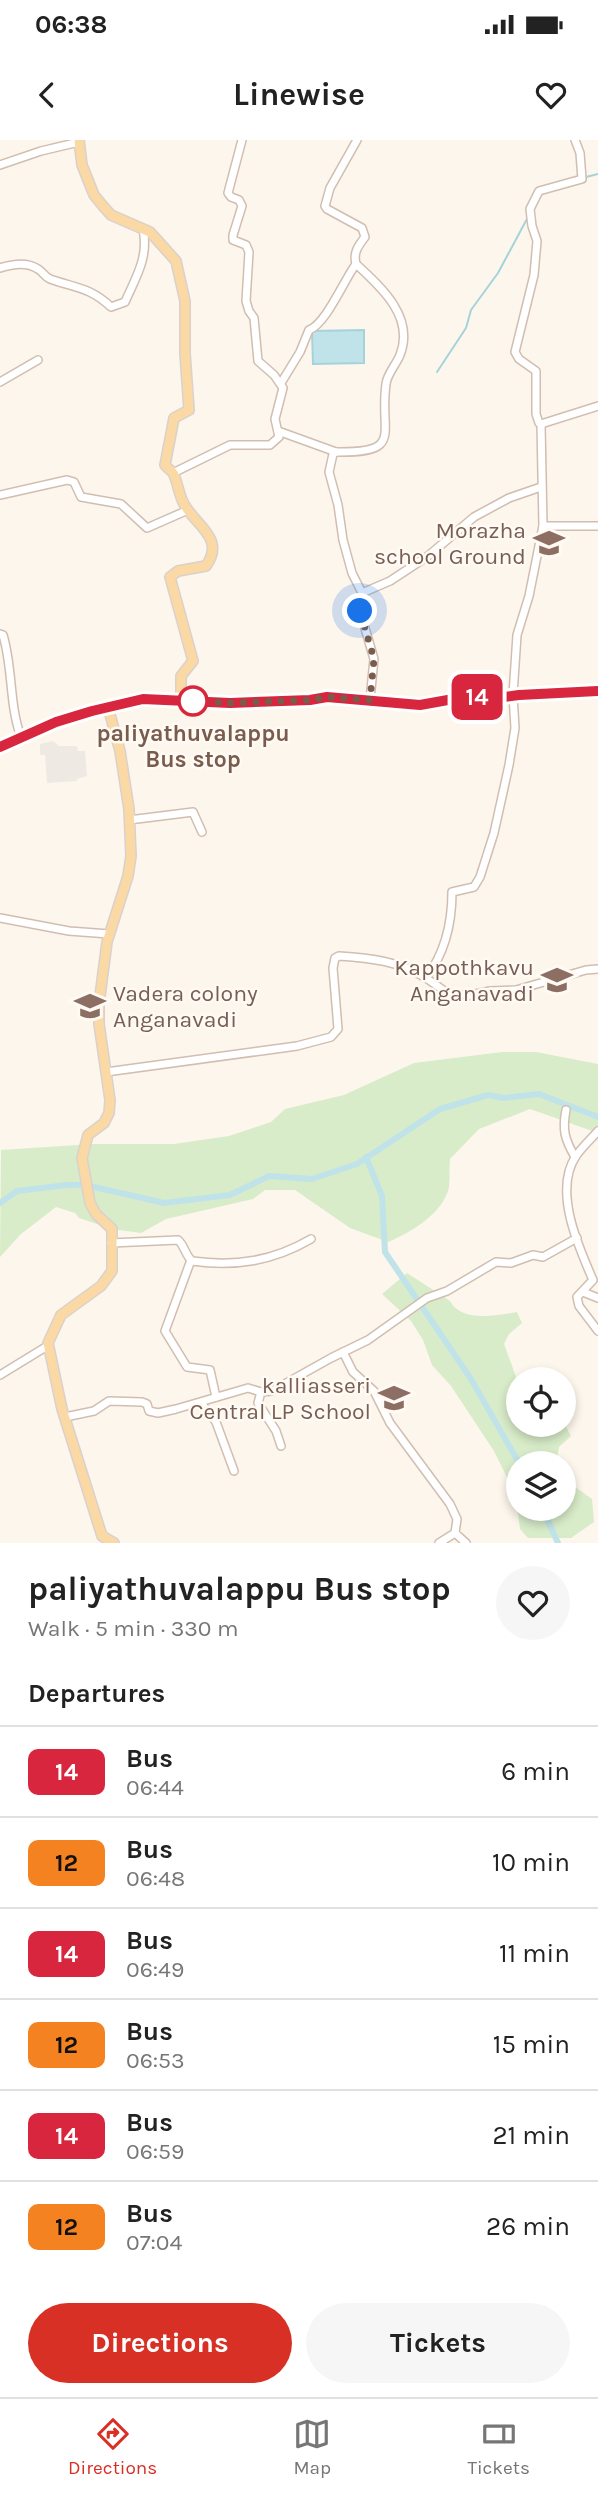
<!DOCTYPE html>
<meta charset="utf-8">
<style>
:root{--surface:#fff;--page:#f6f6f6;--text:#222;--muted:#767676;--line:#e0e0e0;--accent:#d93025}
body{margin:0;font-family:Karla,sans-serif;background:var(--page);color:var(--text);height:100vh;display:flex;flex-direction:column;font-size:26px;white-space:nowrap}
*{box-sizing:border-box;margin:0}
p{font-size:23px;color:var(--muted)}
.icon{flex:none;width:38px;height:38px;fill:none;stroke:currentColor;stroke-width:2;stroke-linecap:round;stroke-linejoin:round}
.map{position:relative;height:1403px;overflow:hidden}
.side{display:flex;flex-direction:column;background:var(--surface);flex:1}
.side>*{flex:none}
.badge{padding:0 14px;border-radius:10px;font-size:24px;line-height:46px}
.buttons{position:absolute;left:506px;top:1227px;display:grid;gap:14px}
.buttons a{display:grid;place-items:center;width:70px;height:70px;border-radius:50%;background:var(--surface);box-shadow:0 4px 10px #0003;font-size:35px}
.you{position:absolute;width:35px;height:35px;margin:-18px;border:5px solid #fff;border-radius:50%;background:#1a73e8;box-shadow:0 0 0 10px #1a73e833}
.map>.badge{position:absolute;translate:-50% -50%;box-shadow:0 0 0 4px #fff}
h2{padding:0 28px;font-size:26px;line-height:63px}
.round{display:grid;place-items:center;flex:none;width:74px;height:74px;border-radius:37px;background:var(--page)}
.overview{display:flex;align-items:center;justify-content:space-between;height:119px;padding:0 28px}
h1{font-size:33px;font-weight:700;line-height:52px}
.button{display:flex;gap:14px;margin-top:auto;padding:14px 28px}
.button a{flex:1;height:80px;border-radius:42px;background:var(--accent);color:#fff;font-size:28px;font-weight:700;line-height:80px;text-align:center}
.button a+a{background:var(--page);color:var(--text)}
ul{padding:0;list-style:none}
li{display:flex;align-items:center;gap:21px;height:91px;padding:0 28px;border-top:2px solid var(--line)}
li div{flex:1}
li b{display:block;font-size:26px}
li em{font-style:normal}
li .badge{min-width:77px;font-weight:700;text-align:center}
.status{display:flex;justify-content:space-between;align-items:center;height:49px;padding:0 35px;background:var(--surface);direction:ltr}
.status svg{height:19px;fill:currentColor}
header{display:flex;justify-content:space-between;align-items:center;height:91px;padding:0 28px;background:var(--surface);font-size:32px;font-weight:700}
.tabs{display:flex;justify-content:space-around;align-items:center;height:98px;border-top:2px solid var(--line);background:var(--surface);font-size:19px;color:var(--muted)}
.tabs a{display:grid;justify-items:center;gap:4px}
.tabs .on{color:var(--accent)}
.map>svg:first-child{display:block}
.industrial{fill:#efe9e4}
.education{fill:#f3e8fa}
.green{fill:#d8ecc9}
.water{fill:#bfe3e8;stroke:#a5d3da;stroke-width:2}
.lines{fill:none;stroke-linecap:round;stroke-linejoin:round}
.stream{stroke:#a5d3da;stroke-width:2}
.canal{stroke:#bfe3e8;stroke-width:6}
.minor-casing{stroke:#d1beb0;stroke-width:10}
.major-casing{stroke:#dad1cd;stroke-width:12}
.minor{stroke:#fff;stroke-width:7}
.major{stroke:#fbd9a5;stroke-width:9}
.line-casing{stroke:#fff;stroke-width:16}
.line{stroke:#d7263d;stroke-width:10}
.walk{stroke:#7a5c4d;stroke-width:7;stroke-dasharray:0 12.6}
.stop-dot{fill:#fff;stroke:#d7263d;stroke-width:3.5}
.labels{text-anchor:middle;stroke-width:5;stroke-linejoin:round;paint-order:stroke}
.education-label{font-size:23px;fill:#785e54;stroke:#fffaf3;text-anchor:end}
.stop-label{font-size:23px;font-weight:bold;fill:#7a5c4d;stroke:#fffaf3}
</style>
<div class="status"><b>06:38</b><svg viewBox="0 0 49 12"><path d="M0 12V9h3v3zM5 12V6h3v6zM10 12V3h3v9zM15 12V0h3v12zM26 1h20v11H26zM47 4h2v5h-2z"/></svg></div>
<header><svg class="icon" aria-label="back" viewBox="0 0 24 24"><path d="M15 5l-7 7 7 7"/></svg>Linewise<svg class="icon" aria-label="heart" viewBox="0 0 24 24"><path d="M12 20l-8-8c-3-5 5-10 8-4 3-6 11-1 8 4z"/></svg></header>
<div class="map">
<svg width="598" height="1403" viewBox="0 0 598 1403">
<rect width="100%" height="100%" fill="#fdf6ec"/>
<polygon class="industrial" points="53,601 59,606 77,606 78,611 85,611 87,636 77,639 77,641 47,643 45,615 40,615 40,604"/>
<polygon class="education" points="401,1248 403,1266 387,1273 384,1250"/>
<g class="green">
<path d="M502 912H536L598 924V993L530 969 479 989 450 1019C449 1028 450 1038 449 1047 444 1073 410 1093 388 1102L350 1088 295 1050H265L253 1059 166 1079 141 1093 112 1089 79 1078 75 1073 56 1067 21 1094 0 1117 1 1010 93 1004H174L229 996 271 982 285 969 344 955 414 923Z"/>
<path d="M407 1133 450 1161C461 1183 498 1175 517 1172L522 1183 509 1194 504 1204 518 1242V1284L564 1283 571 1296 559 1307 556 1323H518V1368H564V1339L592 1359 594 1382 571 1398H528L520 1389 516 1356 494 1311 451 1246 432 1225 423 1200 411 1181 382 1154Z"/>
</g>
<polygon class="water" points="364,190 364,223 313,224 312,191"/>
<g class="lines">
<g class="stream">
<polyline points="586,37 598,34"/>
<polyline points="437,232 466,188 471,170 498,133 528,77"/>
</g>
<g class="canal">
<polyline points="366,1017 382,1056 385,1112 471,1239 519,1323"/>
<polyline points="90,1046 164,1063 230,1055 269,1036 312,1039 357,1024 440,969 488,955 504,958 539,954 598,977"/>
<polyline points="0,1063 17,1051 67,1045 81,1045"/>
<polyline points="542,1368 558,1403"/>
</g>
<defs>
<g id="minor">
<polyline points="0,25 41,11 79,2"/>
<path d="M356 124C381 147 415 177 400 215 396 225 387 234 386 244 379 294 405 313 336 312L333 314 329 332 338 365 343 400 352 433 362 453 360 471 374 519 370 560"/>
<path d="M0 128C12 124 26 121 38 129 43 132 45 137 50 139 75 148 90 147 111 167L125 162C136 137 149 117 143 89"/>
<polyline points="0,242 38,220"/>
<path d="M281 243 300 212 309 190C326 184 344 140 356 124 353 113 358 106 365 97L362 88 327 69 325 66 330 48 357 0"/>
<polyline points="542,284 539,283 536,274 536,231 519,219 515,212 534,135 537,101 532,86 530,69 539,51 582,39 580,13 575,0"/>
<polyline points="278,291 336,312"/>
<polyline points="173,333 230,305 270,305 279,297 275,279 283,248 274,235 258,221 254,178 249,171 246,161 249,112 246,105 233,100 233,95 242,66 239,60 231,57 228,53 242,0"/>
<polyline points="0,355 67,340 74,342 81,357 121,364 147,388 188,370"/>
<polyline points="543,386 598,386"/>
<polyline points="362,453 390,441 428,416 474,377 509,358 541,347"/>
<path d="M0 494 3 495C13 528 9 565 21 597"/>
<polyline points="129,680 193,672 202,692"/>
<polyline points="0,778 69,791 109,794"/>
<polyline points="426,838 446,852 466,856 490,851 516,850 586,830 598,829"/>
<path d="M106 932 297 906 331 897 338 889 333 828 335 818 339 816C370 818 399 821 426 838 445 813 452 783 452 752L474 747 480 737 494 693 509 625 515 588 513 555 517 495 529 456 543 386 541 284 598 266"/>
<path d="M566 970C562 990 565 1000 575 1017"/>
<path d="M598 991C591 999 582 1007 576 1016 553 1050 578 1106 593 1140L577 1157 579 1166 598 1191"/>
<path d="M111 1103 178 1100C185 1106 185 1115 192 1121 236 1127 273 1121 311 1099"/>
<polyline points="191,1120 165,1191 187,1227 210,1230 216,1257"/>
<polyline points="583,1152 598,1158"/>
<polyline points="343,1212 353,1232 374,1251 390,1283 450,1364 457,1379 455,1393 466,1403"/>
<polyline points="0,1235 49,1205"/>
<polyline points="261,1252 258,1263 276,1291 281,1306"/>
<polyline points="201,1263 216,1282 234,1331"/>
<polyline points="65,1277 94,1271 109,1261 142,1262 147,1264 149,1271 158,1273 176,1269 248,1248 261,1252 272,1251 331,1218 368,1200 427,1158 447,1151 496,1122 511,1123 533,1115 543,1117 577,1098"/>
<polyline points="439,1403 455,1393"/>
</g>
<g id="major">
<path d="M79 0 82 25 94 55 103 66 111 75 150 92 176 121 185 161V213L189 270 174 278 165 325C167 328 171 330 173 333 177 339 179 356 184 364 195 385 226 398 206 426L178 431 170 437 193 521 181 536V560"/>
<polyline points="108,567 120,611 129,669 131,716 128,736 107,802 99,864 99,884 110,960 109,973 104,983 88,995 82,1018 90,1063 96,1074 112,1089 112,1131 101,1146 61,1175 48,1203 62,1269 102,1396 114,1403"/>
<polyline points="0,607 56,582 92,571 143,559 230,563 310,560 326,557 420,565 470,557 496,558 598,551"/>
</g>
</defs>
<use href="#minor" class="minor-casing"/>
<use href="#major" class="major-casing"/>
<use href="#minor" class="minor"/>
<use href="#major" class="major"/>
</g>
<g class="lines">
<defs>
<polyline id="line" points="0,607 56,582 92,571 143,559 230,563 310,560 327,557 420,565 470,556 496,558 519,555 598,551"/>
</defs>
<use href="#line" class="line-casing"/>
<use href="#line" class="line"/>
<polyline class="walk" points="193,561 230,563 310,560 327,557 370,560 374,519 360,471"/>
</g>
<defs>
<symbol id="school-bare" viewBox="-9 -9 18 18"><path d="M0-5L7-2L0 1L-7-2ZM-4 1L0 2.5L4 1V4Q0 6-4 4Z" fill="#8d6e63" stroke="#fffaf3" stroke-width="2.5" paint-order="stroke"/></symbol>
</defs>
<g fill-rule="evenodd">
<use href="#school-bare" x="527" y="381" width="44" height="44"/>
<use href="#school-bare" x="535" y="818" width="44" height="44"/>
<use href="#school-bare" x="68" y="844" width="44" height="44"/>
<use href="#school-bare" x="372" y="1236" width="44" height="44"/>
</g>
<circle class="stop-dot" cx="193" cy="561" r="14"/>
<g class="labels">
<g class="education-label">
<text x="526" y="398">Morazha<tspan x="526" dy="26">school Ground</tspan></text>
<text x="534" y="835">Kappothkavu<tspan x="534" dy="26">Anganavadi</tspan></text>
<text x="113" y="861" text-anchor="start">Vadera colony<tspan x="113" dy="26">Anganavadi</tspan></text>
<text x="371" y="1253">kalliasseri<tspan x="371" dy="26">Central LP School</tspan></text>
</g>
<g class="stop-label">
<text x="193" y="601">paliyathuvalappu<tspan x="193" dy="26">Bus stop</tspan></text>
</g>
</g>
</svg>
<div class="buttons">
<a><svg class="icon" aria-label="locate" viewBox="0 0 24 24"><circle cx="12" cy="12" r="6"/><path d="M12 2v4M12 18v4M2 12h4M18 12h4"/></svg></a>
<a><svg class="icon" aria-label="layers" viewBox="0 0 24 24"><path d="M12 4l9 5-9 5-9-5zM3 14l9 5 9-5"/></svg></a>
</div>
<div class="you" style="left:360px;top:471px"></div>
<b class="badge" style="left:477px;top:557px;background:#d7263d;color:#fff">14</b>
</div>
<section class="side">
<div class="overview"><div><h1>paliyathuvalappu Bus stop</h1><p>Walk · 5 min · 330 m</p></div><a class="round"><svg class="icon" aria-label="heart" viewBox="0 0 24 24"><path d="M12 20l-8-8c-3-5 5-10 8-4 3-6 11-1 8 4z"/></svg></a></div>
<h2>Departures</h2>
<ul>
<li><span class="badge" style="background:#d7263d;color:#fff">14</span><div><b>Bus</b><p>06:44</p></div><em>6 min</em></li>
<li><span class="badge" style="background:#f58220;color:#111">12</span><div><b>Bus</b><p>06:48</p></div><em>10 min</em></li>
<li><span class="badge" style="background:#d7263d;color:#fff">14</span><div><b>Bus</b><p>06:49</p></div><em>11 min</em></li>
<li><span class="badge" style="background:#f58220;color:#111">12</span><div><b>Bus</b><p>06:53</p></div><em>15 min</em></li>
<li><span class="badge" style="background:#d7263d;color:#fff">14</span><div><b>Bus</b><p>06:59</p></div><em>21 min</em></li>
<li><span class="badge" style="background:#f58220;color:#111">12</span><div><b>Bus</b><p>07:04</p></div><em>26 min</em></li>
</ul>
<div class="button"><a>Directions</a><a>Tickets</a></div>
</section>
<nav class="tabs">
<a class="on"><svg class="icon" aria-label="directions" viewBox="0 0 24 24"><path d="M12 3l9 9-9 9-9-9zM9 14v-3h6M13 9l2 2-2 2"/></svg>Directions</a>
<a><svg class="icon" aria-label="map" viewBox="0 0 24 24"><path d="M3 6l6-2 6 2 6-2v14l-6 2-6-2-6 2zM9 4v14M15 6v14"/></svg>Map</a>
<a><svg class="icon" aria-label="tickets" viewBox="0 0 24 24"><path d="M3 7h18v10H3zM15 7v10"/></svg>Tickets</a>
</nav>
